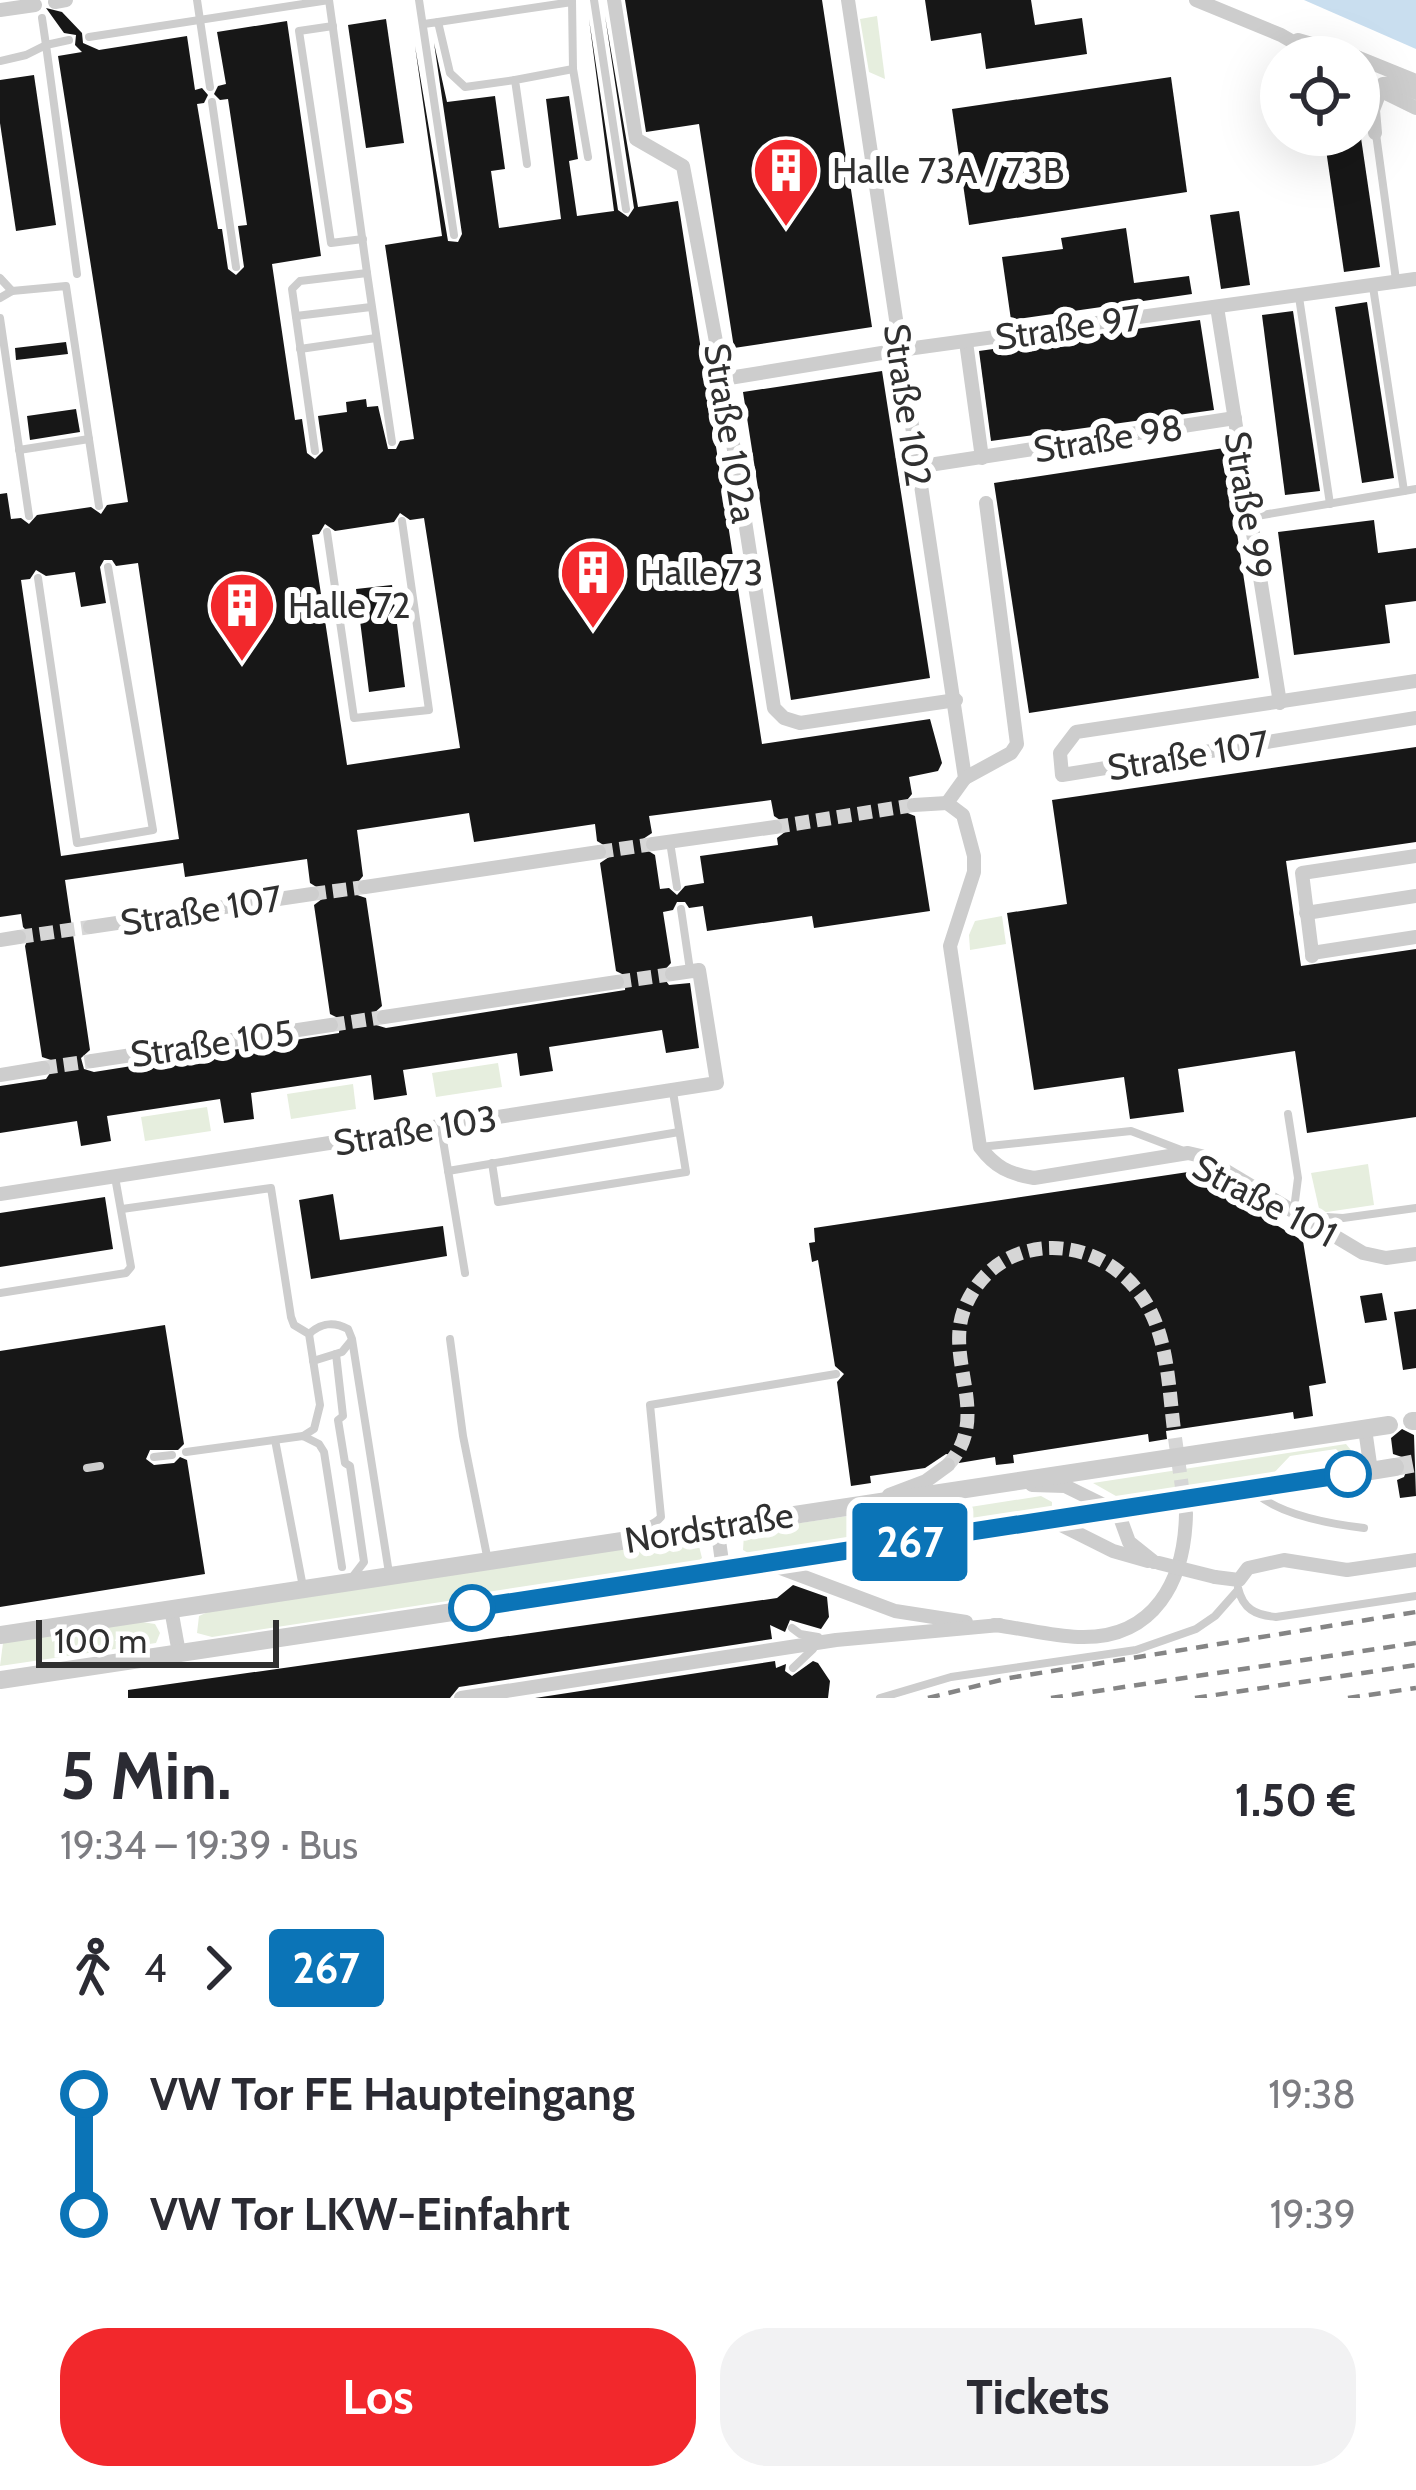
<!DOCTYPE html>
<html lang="de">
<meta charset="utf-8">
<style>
:root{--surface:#fff;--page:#f2f2f3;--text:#2b2b33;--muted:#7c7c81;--accent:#f2282c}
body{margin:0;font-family:Cabin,sans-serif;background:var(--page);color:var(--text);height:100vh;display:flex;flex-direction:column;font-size:45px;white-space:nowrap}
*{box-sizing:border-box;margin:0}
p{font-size:39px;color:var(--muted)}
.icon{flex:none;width:66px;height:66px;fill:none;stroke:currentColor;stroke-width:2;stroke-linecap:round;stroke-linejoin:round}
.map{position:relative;height:1698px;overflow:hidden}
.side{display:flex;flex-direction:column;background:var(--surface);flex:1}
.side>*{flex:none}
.badge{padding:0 24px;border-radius:9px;font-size:42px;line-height:78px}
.tools{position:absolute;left:1260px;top:36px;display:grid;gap:24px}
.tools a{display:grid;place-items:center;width:120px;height:120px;border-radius:50%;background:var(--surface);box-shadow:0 12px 48px #0002;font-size:60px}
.scale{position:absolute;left:36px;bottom:30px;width:243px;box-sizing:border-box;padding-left:12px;border:6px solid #303030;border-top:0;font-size:33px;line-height:42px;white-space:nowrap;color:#303030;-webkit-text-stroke:9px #fff;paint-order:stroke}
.map>.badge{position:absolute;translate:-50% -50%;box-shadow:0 0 0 6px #fff}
.legs{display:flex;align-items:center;gap:18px;height:132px;padding:0 60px;font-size:39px}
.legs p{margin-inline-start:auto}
.overview{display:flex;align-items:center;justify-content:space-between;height:204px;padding:0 60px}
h1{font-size:66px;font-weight:700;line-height:90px}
.primary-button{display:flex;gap:24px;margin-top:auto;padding:24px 60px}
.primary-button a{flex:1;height:138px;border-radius:48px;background:var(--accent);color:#fff;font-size:48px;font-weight:700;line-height:138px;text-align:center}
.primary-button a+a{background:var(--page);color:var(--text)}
ul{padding:0 60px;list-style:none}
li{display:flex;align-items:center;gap:42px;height:120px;font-size:45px}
li i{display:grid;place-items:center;width:18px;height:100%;margin:0 15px;background:currentColor}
li i::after{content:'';width:30px;height:30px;margin:-15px;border:9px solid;border-radius:50%;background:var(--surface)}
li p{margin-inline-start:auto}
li:first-child i{background:linear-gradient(#0000 50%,currentColor 0)}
li:last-child i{background:linear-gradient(currentColor 50%,#0000 0)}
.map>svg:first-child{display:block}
.green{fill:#e6eede}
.water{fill:#c9deef}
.building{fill:#171717;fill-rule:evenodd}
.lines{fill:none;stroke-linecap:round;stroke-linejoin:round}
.minor-tunnel{stroke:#d6d6d6;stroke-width:14;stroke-dasharray:14 7;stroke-linecap:butt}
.tertiary-tunnel{stroke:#d6d6d6;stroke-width:18;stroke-dasharray:18 9;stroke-linecap:butt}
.service{stroke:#cdcdcd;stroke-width:8}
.minor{stroke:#cdcdcd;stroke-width:14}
.tertiary{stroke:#cdcdcd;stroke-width:18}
.rail{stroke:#858585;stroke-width:4.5;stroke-dasharray:12 9;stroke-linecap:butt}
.minor-bridge{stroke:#cdcdcd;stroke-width:14}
.line-1-casing{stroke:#fff;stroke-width:27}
.line-1{stroke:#0b74b7;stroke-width:18}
.stop-1-dot{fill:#fff;stroke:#0b74b7;stroke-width:6}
.labels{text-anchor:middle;stroke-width:12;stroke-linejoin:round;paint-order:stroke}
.poi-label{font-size:36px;fill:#303030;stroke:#fff;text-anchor:start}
.street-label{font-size:36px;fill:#303030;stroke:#fff}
</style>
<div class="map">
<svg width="1416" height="1698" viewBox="0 0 1416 1698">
<rect width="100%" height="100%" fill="#fff"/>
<g class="green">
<polygon points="877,16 885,79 869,72 860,19"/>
<polygon points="1002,916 1006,944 970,950 969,935 975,921"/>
<polygon points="498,1063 502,1087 436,1097 432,1073"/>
<polygon points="353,1084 356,1109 291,1119 287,1094"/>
<polygon points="207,1107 211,1131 145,1141 141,1117"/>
<polygon points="1368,1164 1374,1205 1320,1213 1311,1173"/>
<polygon points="1346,1444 1355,1455 1351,1466 1336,1449 1290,1456 1268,1479 1123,1500 1093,1483"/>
<polygon points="1041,1496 1052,1502 1052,1508 750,1554 743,1550 744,1534 752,1530 875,1512 932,1513"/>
<polygon points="688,1539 698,1542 702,1558 696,1563 212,1637 197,1633 199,1616 208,1612"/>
<polygon points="142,1622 155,1624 160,1633 156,1643 0,1666 3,1643"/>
</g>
<polygon class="water" points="1304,0 1416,0 1416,49"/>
<g class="building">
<polygon points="625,0 822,0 872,327 734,348 699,124 646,132"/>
<polygon points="925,0 1031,0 1035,25 1082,18 1087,54 986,69 981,33 931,41"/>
<path d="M46 8 62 12 82 33 83 43 99 50 187 36 195 90 202 88 208 95 204 103 197 104 218 229H222L228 269 236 275 244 267 238 226 247 225 228 99 220 100 214 94 218 86 226 84 217 32 287 21 321 256 272 264 295 420 302 419 307 453 315 459 323 451 318 416 347 412 346 402 366 399 367 407 378 406 388 449H396L400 441 414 439 385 245 442 236 415 46 448 241 458 242 462 234 434 43 447 102 495 96 505 169 491 171 499 228 561 219 546 99 569 96 578 159 569 161 577 216 614 211 589 19 618 210 628 217 634 208 605 16 638 207 678 201 762 744 930 719 942 763 938 771 909 777 912 794 903 805 905 812 915 816 930 911 814 928 812 916 707 931 703 906 689 908 685 902H677L673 910 663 912 671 963 661 974 669 985 690 983 699 1048 666 1053 662 1030 549 1047 553 1071 520 1076 517 1053 403 1070 407 1095 374 1100 371 1075 251 1093 254 1119 224 1123 220 1099 107 1116 111 1141 81 1146 77 1121 0 1133V1086L46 1079 54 1067 51 1060 42 1057 25 946 30 934 23 927 21 914 0 917V494L7 493 11 519 21 518 29 524 37 515 91 507 101 514 107 505 128 502 58 56 82 52 75 45 76 35 64 33ZM400 513 410 520 424 518 460 748 347 765 312 535 319 534 325 524 335 531 394 522ZM104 560H112L116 566 138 563 179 839 61 856 21 580 30 579 36 570 46 576 75 572 81 607 106 603 100 567ZM771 800 774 816 786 824 785 832 777 838 778 845 700 856 704 883 685 886 677 895 669 888 660 889 655 855 642 847 643 839 652 833 649 816ZM469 813 474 842 595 824 597 841 610 849 609 857 600 863 616 971 626 976 625 990 386 1028 376 1025 373 1014 382 1006 366 898 357 895 354 887 363 876 357 830ZM307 859 310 883 323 891 322 899 314 905 330 1014 340 1019 339 1033 94 1072 84 1069 81 1058 90 1050 65 880 183 863 185 877Z"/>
<polygon points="386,19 404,143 366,148 348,25"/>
<polygon points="34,75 56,225 16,231 0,123 0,80"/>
<polygon points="1171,77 1187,192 969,225 952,109"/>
<polygon points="1361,138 1380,267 1344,272 1325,143"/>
<polygon points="1239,211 1250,285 1221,289 1210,215"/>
<polygon points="1126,228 1134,283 1189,276 1192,294 1011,320 1002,257 1063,249 1061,238"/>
<polygon points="1367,302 1394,478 1362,483 1335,307"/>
<polygon points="1293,311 1320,491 1285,495 1262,315"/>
<polygon points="1200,320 1214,410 991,441 979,351"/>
<polygon points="66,342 68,354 16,360 15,348"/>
<polygon points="882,371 930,678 791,700 743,392"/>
<polygon points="76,409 80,432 30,440 27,416"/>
<polygon points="1224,448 1259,678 1029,713 994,483"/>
<polygon points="1374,520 1378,553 1416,548 1416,601 1385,605 1390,643 1294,655 1278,532"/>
<polygon points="392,585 405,687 369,692 356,589"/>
<polygon points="1416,747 1416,842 1286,861 1301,966 1416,949 1416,1117 1307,1133 1295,1051 1178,1069 1184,1112 1130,1119 1124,1077 1034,1090 1007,913 1067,904 1052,800"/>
<polygon points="1188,1172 1303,1241 1326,1383 1309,1386 1313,1416 1294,1419 1293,1412 1166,1431 1167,1439 1149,1442 1148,1434 1013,1455 1014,1463 996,1465 995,1457 959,1463 954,1455 946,1454 925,1468 870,1476 871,1483 851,1486 837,1382 844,1374 835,1366 818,1260 812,1262 809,1243 815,1242 814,1228"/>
<polygon points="333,1194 340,1240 443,1226 447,1256 311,1279 299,1200"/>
<polygon points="105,1197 113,1249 0,1267 0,1213"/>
<polygon points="1382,1293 1387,1320 1365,1323 1360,1296"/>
<polygon points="1416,1309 1416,1368 1403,1370 1394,1312"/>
<polygon points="165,1325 184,1444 178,1450 150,1450 146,1459 154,1465 174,1463 180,1457 187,1460 205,1574 0,1607 0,1351"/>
<polygon points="1402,1429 1414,1435 1416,1496 1400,1498 1397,1480 1404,1477 1408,1466 1405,1458 1393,1454 1391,1438"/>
<polygon points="793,1585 827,1597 829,1617 821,1629 790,1620 785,1632 770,1625 772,1639 459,1687 450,1698 128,1698 128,1690 777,1598"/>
<polygon points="775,1661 776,1668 786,1664 785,1671 792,1676 813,1661 818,1663 830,1681 828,1698 535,1698"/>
</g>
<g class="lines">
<g class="minor-tunnel">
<polyline points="775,827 914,805"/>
<polyline points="599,852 653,844"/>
<polyline points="312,894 365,887"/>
<polyline points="19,937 90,927"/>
<polyline points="617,982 672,974"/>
<polyline points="331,1025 384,1017"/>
<polyline points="43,1068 92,1061"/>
<polyline points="1175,1438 1185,1508"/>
<path d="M948 1465C993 1416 943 1360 965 1307 996 1232 1091 1231 1137 1290 1168 1328 1168 1383 1174 1430"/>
</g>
<polyline class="tertiary-tunnel" points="1395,1467 1416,1463"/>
<g class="service">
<polyline points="197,0 210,87"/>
<polyline points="329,0 367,273"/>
<polyline points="419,0 454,235"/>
<polyline points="572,0 573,69 588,157"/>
<polyline points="594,0 626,209"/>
<polyline points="42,18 46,45 69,40"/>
<polyline points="438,22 572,2"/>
<polyline points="424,24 438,22 450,73 465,87 515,80"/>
<polyline points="333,26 299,31 331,243 363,239"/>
<polyline points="89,37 329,0"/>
<polyline points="0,61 26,55 46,45 77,274"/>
<polyline points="212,102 236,267"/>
<polyline points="1376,134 1396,280"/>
<polyline points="527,164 515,80 573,69"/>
<polyline points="0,278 12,291"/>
<polyline points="1299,297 1330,504"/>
<polyline points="0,298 12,291 66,286 99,506"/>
<polyline points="296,316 371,307"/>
<polyline points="0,318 29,516"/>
<polyline points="300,349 376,338"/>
<polyline points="19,450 89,439"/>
<polyline points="315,451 292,289 300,281 367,273 392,442"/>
<polyline points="1404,491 1416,489"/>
<polyline points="1251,517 1404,491 1373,287"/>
<polyline points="327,532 354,718 429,710 402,521"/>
<polyline points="38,578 77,843 153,830 108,567"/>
<polyline points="670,842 677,887"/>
<polyline points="681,909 690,970"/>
<polyline points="1288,1114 1298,1178 1294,1209"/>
<polyline points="441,1128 465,1273"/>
<polyline points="980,1147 1131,1131 1181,1150"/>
<polyline points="492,1163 498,1202 686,1172 673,1092"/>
<polyline points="448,1171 679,1132"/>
<polyline points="122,1209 271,1188 291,1317 294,1325 309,1334 320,1405 314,1429 303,1436"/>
<polyline points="1310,1216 1343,1218 1416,1208"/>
<polyline points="0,1293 126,1273 131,1267 115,1177"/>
<path d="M309 1334C321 1323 333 1321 348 1329L352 1339 389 1573"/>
<polyline points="450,1339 463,1436 488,1561"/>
<polyline points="336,1354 343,1416 338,1420 345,1463 350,1466 364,1562 354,1575"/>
<polyline points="313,1361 342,1352 351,1341"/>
<polyline points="275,1440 303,1587"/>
<polyline points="186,1452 303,1436 319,1444 324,1452 342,1567"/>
<polyline points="154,1457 172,1455"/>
<polyline points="87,1468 100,1466"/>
<path d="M1258 1495C1284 1516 1331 1524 1364 1528"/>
<path d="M629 1535C640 1526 652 1528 661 1517L650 1405 836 1374"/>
<path d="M1238 1588C1243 1609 1255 1615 1276 1617L1416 1596"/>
<polyline points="792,1628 800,1634 818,1637"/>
<polyline points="793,1668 813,1649"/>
<polyline points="880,1698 951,1677 1136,1650 1196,1629 1215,1616 1238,1590"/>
</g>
<g class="minor">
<polyline points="614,0 636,139 683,166 723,379 774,708 784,718 800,723 956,700"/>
<polyline points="848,0 965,778 947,803"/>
<polyline points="1196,0 1281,35 1319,57"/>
<polyline points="55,2 66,0"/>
<polyline points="0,10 35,5"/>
<polyline points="1298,40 1357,57"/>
<polyline points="1359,58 1416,81"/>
<polyline points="1359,80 1416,108"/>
<polyline points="1375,133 1373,110 1383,84 1394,83 1416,93"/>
<polyline points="1217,307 1280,703"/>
<polyline points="966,342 982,458"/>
<polyline points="723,379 900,350 1415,279"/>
<polyline points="916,467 1235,418"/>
<polyline points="1416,681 1076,732 1060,753 1062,775 1416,718"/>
<polyline points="965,778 1011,753 1017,744 986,503"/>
<path d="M947 803 963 815 974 856V872L950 946 980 1147C995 1167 1009 1174 1034 1178L1188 1153 1201 1156 1363 1253 1386 1258 1416 1254"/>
<polyline points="914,805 947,803"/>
<polyline points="653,844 775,827"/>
<polyline points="365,887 599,852"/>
<polyline points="1306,913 1416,896"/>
<polyline points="90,927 312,894"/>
<polyline points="0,940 19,937"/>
<polyline points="1312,953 1302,873 1416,856"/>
<polyline points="1312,956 1312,953 1416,937"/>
<polyline points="384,1017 617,982"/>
<polyline points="92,1061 331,1025"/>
<polyline points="0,1075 43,1068"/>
<polyline points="0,1194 717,1083 699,970 672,974"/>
<polyline points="1365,1429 1371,1471"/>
<polyline points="1032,1485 1065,1486 1118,1512 1129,1542 1154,1562"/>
<polyline points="889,1495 926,1481 948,1465"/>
<polyline points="1053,1521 1113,1551 1148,1561"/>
<polyline points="717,1526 723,1569"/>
<polyline points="775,1566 895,1611 966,1622"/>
<polyline points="1215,1577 1239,1580 1248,1568 1284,1560 1347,1570 1416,1560"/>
<polyline points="171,1609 179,1653"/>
<path d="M994 1625C1022 1628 1050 1636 1078 1637 1155 1640 1185 1580 1186 1513"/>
<polyline points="461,1698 836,1640 1000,1625"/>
</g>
<g class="tertiary">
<polyline points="1412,1421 1416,1421"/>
<polyline points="0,1635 1389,1425"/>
<polyline points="0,1680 1118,1512 1395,1467"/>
</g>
<g class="rail">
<polyline points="928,1698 1009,1678 1416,1612"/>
<polyline points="1051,1698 1416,1643"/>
<polyline points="1195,1698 1416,1665"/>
<polyline points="1348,1698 1416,1688"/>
</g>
<polyline class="minor-bridge" points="1159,1563 1215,1577"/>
</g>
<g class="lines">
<defs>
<polyline id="line-1" points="472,1608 1348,1474"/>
</defs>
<use href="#line-1" class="line-1-casing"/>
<use href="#line-1" class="line-1"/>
</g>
<defs>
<symbol id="building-pin" viewBox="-11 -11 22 30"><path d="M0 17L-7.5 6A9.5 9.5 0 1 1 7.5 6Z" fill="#f2282c" stroke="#fff"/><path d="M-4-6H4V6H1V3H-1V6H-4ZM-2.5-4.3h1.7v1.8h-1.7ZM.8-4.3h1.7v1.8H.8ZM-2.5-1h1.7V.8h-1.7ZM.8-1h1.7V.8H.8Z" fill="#fff"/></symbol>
</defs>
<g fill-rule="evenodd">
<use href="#building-pin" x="748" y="132" width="76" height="104"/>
<use href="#building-pin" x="555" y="534" width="76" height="104"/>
<use href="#building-pin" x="204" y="567" width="76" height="104"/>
</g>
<g class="stop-1-dot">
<circle cx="1348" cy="1474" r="21"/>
<circle cx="472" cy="1608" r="21"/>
</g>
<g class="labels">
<g class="poi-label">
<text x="832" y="183">Halle 73A / 73B</text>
<text x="640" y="585">Halle 73</text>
<text x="288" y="618">Halle 72</text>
</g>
<g class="street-label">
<text transform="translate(1068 327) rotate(-8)" y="13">Straße 97</text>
<text transform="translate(908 405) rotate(82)" y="13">Straße 102</text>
<text transform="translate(731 433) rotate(81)" y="13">Straße 102a</text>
<text transform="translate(1108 438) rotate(-9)" y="13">Straße 98</text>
<text transform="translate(1249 505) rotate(81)" y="13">Straße 99</text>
<text transform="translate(1188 755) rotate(-9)" y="13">Straße 107</text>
<text transform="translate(201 910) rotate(-9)" y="13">Straße 107</text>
<text transform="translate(212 1043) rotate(-8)" y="13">Straße 105</text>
<text transform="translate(415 1130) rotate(-9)" y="13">Straße 103</text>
<text transform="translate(1265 1200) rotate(28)" y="13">Straße 101</text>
<text transform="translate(709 1527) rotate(-9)" y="13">Nordstraße</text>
</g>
</g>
</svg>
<div class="tools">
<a><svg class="icon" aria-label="locate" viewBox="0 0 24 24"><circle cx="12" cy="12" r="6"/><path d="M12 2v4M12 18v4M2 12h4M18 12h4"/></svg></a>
</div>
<div class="scale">100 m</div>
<b class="badge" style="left:910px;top:1542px;background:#0b74b7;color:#fff">267</b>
</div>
<section class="side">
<div class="overview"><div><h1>5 Min.</h1><p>19:34 – 19:39 · Bus</p></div><b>1.50 €</b></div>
<div class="legs"><svg class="icon" aria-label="walk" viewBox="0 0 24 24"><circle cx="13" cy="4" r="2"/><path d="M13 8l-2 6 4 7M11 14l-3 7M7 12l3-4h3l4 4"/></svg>4<svg class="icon" aria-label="forward" viewBox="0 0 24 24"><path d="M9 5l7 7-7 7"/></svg><b class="badge" style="background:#0b74b7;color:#fff">267</b></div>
<ul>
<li><i style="color:#0b74b7"></i><b>VW Tor FE Haupteingang</b><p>19:38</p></li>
<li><i style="color:#0b74b7"></i><b>VW Tor LKW-Einfahrt</b><p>19:39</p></li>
</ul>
<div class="primary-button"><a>Los</a><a>Tickets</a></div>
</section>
